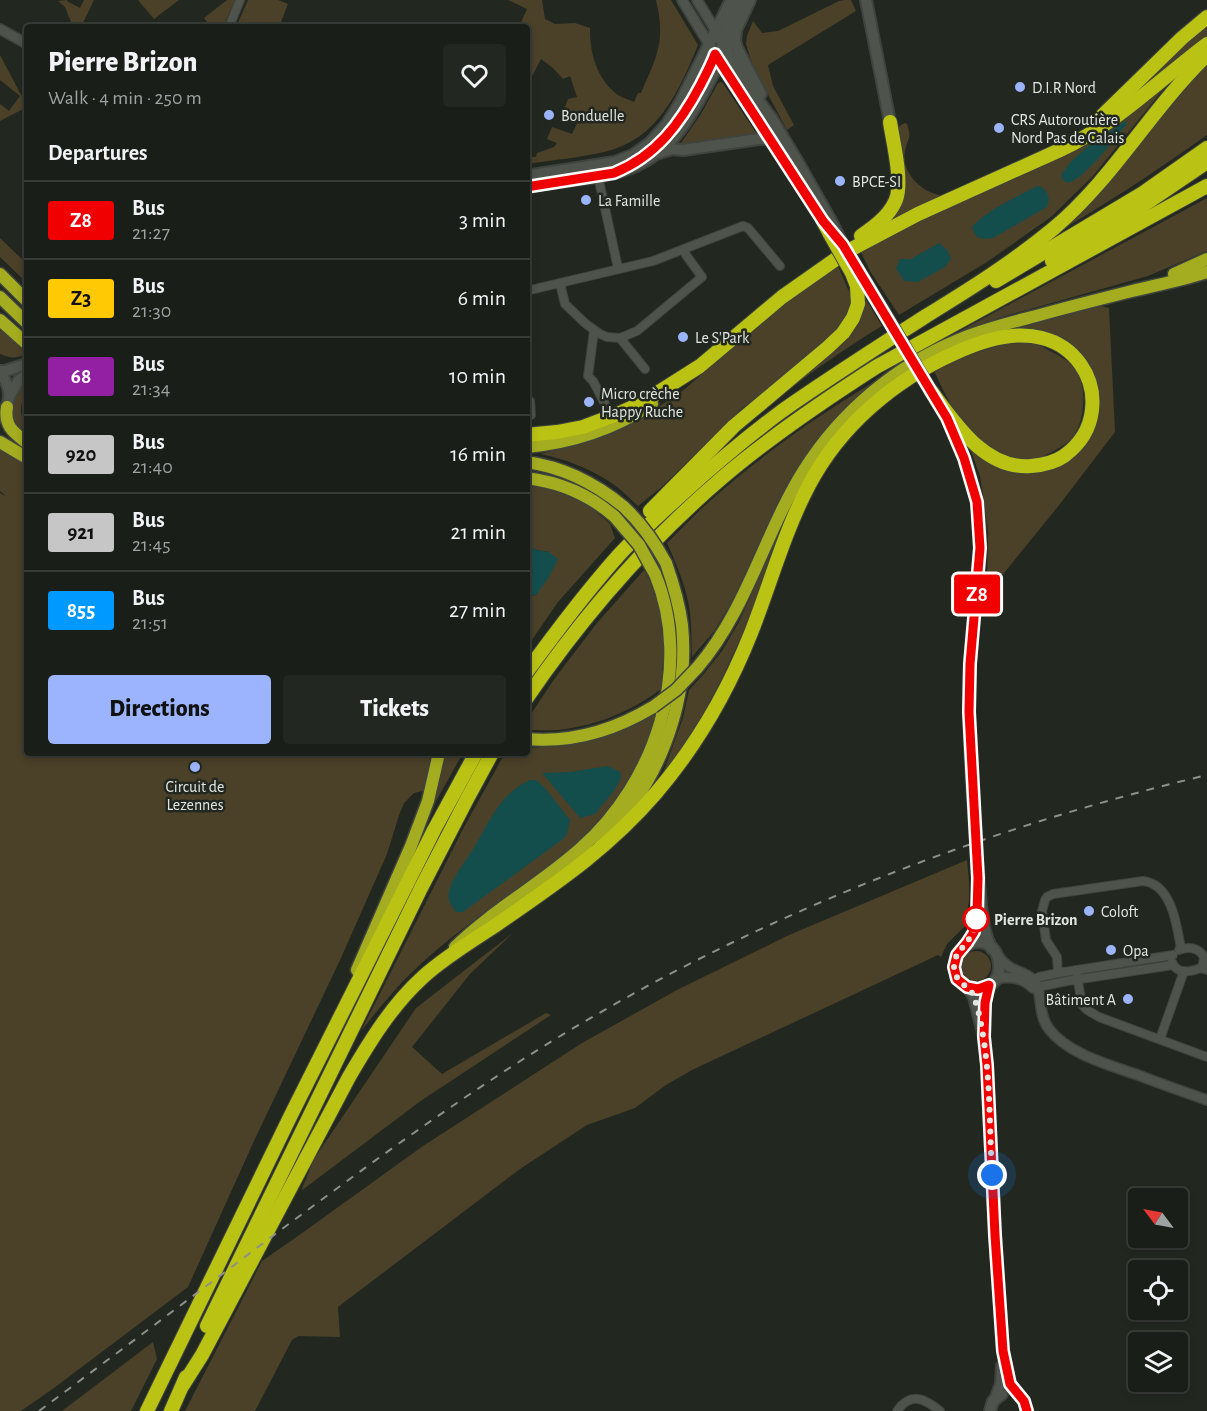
<!DOCTYPE html>
<meta charset="utf-8">
<style>
:root{--surface:#1a1e18;--page:#232721;--text:#f1f3f6;--muted:#9fa2a2;--line:#383c37;--accent:#9bb4fd}
body{margin:0;font-family:"Alegreya Sans",sans-serif;background:var(--page);color:var(--text);height:100vh;display:flex;flex-direction:column;font-size:22px;white-space:nowrap}
*{box-sizing:border-box;margin:0}
p{font-size:20px;color:var(--muted)}
.icon{flex:none;width:33px;height:33px;fill:none;stroke:currentColor;stroke-width:2;stroke-linecap:round;stroke-linejoin:round}
.map{position:relative;flex:1;overflow:hidden}
.panel{position:absolute;left:24px;top:24px;width:506px;height:732px;display:flex;flex-direction:column;background:var(--surface);border-radius:6px;box-shadow:0 3px 9px #0003,0 0 0 2px var(--line)}
.panel>*{flex:none}
.badge{padding:0 12px;border-radius:4px;font-size:21px;line-height:39px}
.needle{width:39px;rotate:302deg}
.buttons{position:absolute;left:1128px;top:1188px;display:grid;gap:12px}
.buttons a{display:grid;place-items:center;width:60px;height:60px;border-radius:6px;background:var(--surface);box-shadow:0 3px 9px #0003,0 0 0 2px var(--line);font-size:30px}
.you{position:absolute;width:30px;height:30px;margin:-15px;border:4px solid #fff;border-radius:50%;background:#1a73e8;box-shadow:0 0 0 9px #1a73e833}
.map>.badge{position:absolute;translate:-50% -50%;box-shadow:0 0 0 3px #fff}
h2{padding:0 24px;font-size:22px;line-height:54px}
.round{display:grid;place-items:center;flex:none;width:63px;height:63px;border-radius:6px;background:var(--page)}
.summary{display:flex;align-items:center;justify-content:space-between;height:102px;padding:0 24px}
h1{font-size:28px;font-weight:800;line-height:45px}
.cta{display:flex;gap:12px;margin-top:auto;padding:12px 24px}
.cta a{flex:1;height:69px;border-radius:6px;background:var(--accent);color:#111;font-size:24px;font-weight:800;line-height:69px;text-align:center}
.cta a+a{background:var(--page);color:var(--text)}
ul{padding:0;list-style:none}
li{display:flex;align-items:center;gap:18px;height:78px;padding:0 24px;border-top:2px solid var(--line)}
li div{flex:1}
li b{display:block;font-size:22px}
li em{font-style:normal}
li .badge{min-width:66px;font-weight:700;text-align:center}
.map>svg:first-child{display:block}
.green{fill:#4b4028}
.water{fill:#144e4c}
.lines{fill:none;stroke-linecap:round;stroke-linejoin:round}
.minor-casing{stroke:#3f443e;stroke-width:10}
.tertiary-casing{stroke:#3f443e;stroke-width:12}
.secondary-casing{stroke:#3f443e;stroke-width:14}
.trunk-casing{stroke:#3f443e;stroke-width:15}
.motorway-casing{stroke:#3f443e;stroke-width:16}
.minor{stroke:#4e544c;stroke-width:8}
.tertiary{stroke:#4e544c;stroke-width:9}
.secondary{stroke:#4e544c;stroke-width:10}
.trunk{stroke:#a4ac1f;stroke-width:12}
.motorway{stroke:#bac214;stroke-width:14}
.rail{stroke:#8c918a;stroke-width:2;stroke-dasharray:8 8;stroke-linecap:butt}
.secondary-bridge-casing{stroke:#3f443e;stroke-width:14;stroke-linecap:butt}
.trunk-bridge-casing{stroke:#3f443e;stroke-width:15;stroke-linecap:butt}
.motorway-bridge-casing{stroke:#3f443e;stroke-width:16;stroke-linecap:butt}
.secondary-bridge{stroke:#4e544c;stroke-width:10}
.trunk-bridge{stroke:#a4ac1f;stroke-width:12}
.motorway-bridge{stroke:#bac214;stroke-width:14}
.line-casing{stroke:#fff;stroke-width:14}
.line{stroke:#f00000;stroke-width:9}
.walk{stroke:#e3e7e2;stroke-width:6;stroke-dasharray:0 10.8}
.poi-dot{fill:#9bb4fd;stroke:#222820;stroke-width:2}
.stop-dot{fill:#fff;stroke:#f00000;stroke-width:3}
.labels{text-anchor:middle;stroke-width:5;stroke-linejoin:round;paint-order:stroke}
.poi-label{font-size:16px;fill:#e3e7e2;stroke:#222820;text-anchor:start}
.stop-label{font-size:16px;font-weight:bold;fill:#e3e7e2;stroke:#222820;text-anchor:start}
</style>
<div class="map">
<svg width="1207" height="1411" viewBox="0 0 1207 1411">
<rect width="100%" height="100%" fill="#222820"/>
<g class="green">
<polygon points="67,0 67,1 80,8 84,0 94,0 81,27 73,27 65,7 58,1"/>
<polygon points="138,0 179,0 154,19"/>
<polygon points="227,0 235,0 223,27 211,27 204,18"/>
<polygon points="248,0 278,0 288,4 279,27 236,27"/>
<path d="M508 0H542L545 19 555 24 575 23 590 28C590 51 595 73 612 90 617 96 627 99 634 102L638 93H641C657 56 666 41 656 0H671L698 45C679 91 658 140 604 152 579 158 552 160 527 164V157H536L537 153 554 147 557 143 547 139 552 127 572 134 579 119 563 112 568 99 577 97 570 76 563 79 553 68 541 59 531 78 527 75 526 27H519L527 9Z"/>
<polygon points="845,0 851,0 856,11 768,65 773,86 794,125 787,130 756,72 750,57 746,44 747,36 753,21 762,33 778,31 839,1"/>
<polygon points="1207,26 1207,38 1126,101 1180,48"/>
<polygon points="0,55 27,106 27,107 0,121 0,104 9,111 20,96 0,80"/>
<path d="M1207 63V135C1156 171 1104 206 1049 237L1182 88Z"/>
<polygon points="1174,76 1093,176 1051,217 987,262 899,315 870,271 861,252 918,220 1026,174 1079,147"/>
<polygon points="722,82 757,134 682,146 681,143 701,114 718,83"/>
<path d="M905 123 907 124C912 139 908 137 905 151 901 172 920 191 939 195L940 197 879 227 891 214 896 129 901 125Z"/>
<polygon points="1207,198 1207,251 1148,276 1005,316 958,332"/>
<polygon points="0,238 27,264 27,283 0,257"/>
<path d="M838 266 854 303 845 323 795 368 740 410 663 486 638 506C629 498 620 488 610 482 589 468 565 459 540 454 589 442 636 423 678 394 697 381 714 360 732 345 766 317 802 291 838 266Z"/>
<path d="M864 296 882 326C829 358 780 395 731 434L826 355Z"/>
<polygon points="1100,306 1109,308 1115,432 1060,504 996,583 987,588 988,530 980,476 969,446 983,458 1006,470 1033,473 1060,467 1086,443 1098,414 1094,377 1079,352 1058,336 1034,330 1015,329"/>
<path d="M0 325 27 350V354C16 358 11 359 0 354Z"/>
<path d="M1004 344C1014 344 1026 342 1036 344 1040 345 1044 348 1048 350 1058 355 1068 360 1074 368 1087 382 1085 414 1077 430 1072 441 1061 447 1050 453 1016 472 982 446 961 419 950 405 942 388 934 371L962 357Z"/>
<path d="M882 377 850 404 826 429 804 460 779 500 734 598 715 630 692 657C691 640 692 623 689 606 685 584 676 563 667 543 678 532 689 521 700 510 755 459 818 415 882 377Z"/>
<path d="M27 382C27 392 21 400 21 411 21 418 26 423 27 429 27 433 27 436 27 439L15 428 11 412 16 394 20 386Z"/>
<polygon points="0,445 27,462 27,753 432,753 423,791 414,793 404,803 399,815 387,854 341,958 254,1141 188,1287 54,1388 21,1411 0,1411 0,493 7,497 0,491"/>
<polygon points="527,483 561,490 591,507 610,524 615,538 558,602 527,647 527,597 536,595 549,552 536,550 527,544"/>
<path d="M792 505C757 599 724 696 662 776L683 718 689 690 702 676 722 651 739 622Z"/>
<path d="M644 570 654 588 661 616 664 643 661 689C630 712 598 725 559 730 548 731 537 730 527 730V720L555 678 597 623Z"/>
<path d="M657 711C654 720 653 729 650 738 634 780 605 820 572 850 551 868 527 882 505 898 477 917 450 938 425 960 401 981 381 1006 361 1031L464 827 505 753H526L527 748C578 746 612 736 657 711Z"/>
<polygon points="445,753 463,753 431,810 443,766"/>
<polygon points="967,860 969,882 969,900 965,926 947,944 941,957 938,955 692,1070 666,1085 635,1108 587,1125 520,1169 338,1307 340,1337 298,1336 292,1340 255,1411 185,1411 262,1261 298,1236 423,1146 582,1043 677,990 789,935"/>
<polygon points="513,933 470,974 412,1047 442,1074 546,1013 551,1015 422,1100 301,1191 314,1159 416,1008"/>
<circle cx="976" cy="966" r="15"/>
<polygon points="153,1342 157,1359 131,1411 62,1411"/>
</g>
<g class="water">
<path d="M1125 121 1127 124C1114 139 1086 178 1068 183L1063 180 1061 176C1074 152 1103 137 1125 121Z"/>
<path d="M1037 186 1042 187C1049 194 1050 198 1047 207L993 238C982 240 975 239 972 227 987 210 1016 197 1037 186Z"/>
<polygon points="939,243 947,250 951,259 945,267 918,282 904,281 896,268 900,259 911,259"/>
<polygon points="527,544 536,550 549,552 558,559 549,577 536,595 527,597"/>
<polygon points="608,766 620,772 621,778 614,791 595,814 580,818 542,773 570,772"/>
<path d="M530 780H536L545 788 570 820 567 834 563 839 463 912H456C451 906 447 900 449 891 453 877 464 863 472 851 489 823 499 794 530 780Z"/>
</g>
<g class="lines">
<defs>
<g id="minor">
<polyline points="229,27 240,0"/>
<polyline points="598,176 618,268"/>
<polyline points="560,283 565,304 586,324 600,334 607,337 620,338 637,331 702,277 686,255 684,249"/>
<polyline points="526,291 653,261 743,226 748,228 780,266"/>
<polyline points="594,331 588,376 593,381 605,404"/>
<polyline points="620,338 645,369"/>
<polyline points="526,398 530,401 531,415"/>
<path d="M1179 950C1189 946 1199 948 1204 957L1203 964 1201 968"/>
<path d="M1172 962C1177 975 1190 972 1201 968L1207 970"/>
<polyline points="1076,970 1082,1005 1087,1010 1099,1017 1207,1057"/>
<path d="M1058 973 1057 957 1046 940 1042 911 1045 900 1047 897 1053 894 1143 881C1172 884 1177 926 1181 949"/>
<polyline points="1030,981 1039,977 1058,973 1173,955"/>
<polyline points="1033,988 1067,981 1173,965"/>
<polyline points="1160,1039 1184,971"/>
<path d="M897 1411C911 1391 925 1399 940 1411"/>
</g>
<g id="tertiary">
<polyline points="682,0 709,44"/>
<polyline points="697,0 716,31"/>
<polyline points="0,29 27,44"/>
<path d="M998 956C1002 961 1006 965 1011 968 1019 972 1029 974 1035 982 1043 993 1037 1013 1049 1029 1068 1054 1109 1065 1138 1075 1161 1084 1184 1092 1207 1100"/>
<path d="M995 979C1010 976 1022 977 1033 988"/>
</g>
<g id="secondary">
<polyline points="866,0 890,122"/>
<polyline points="716,31 726,50 760,103 772,119 796,159 831,221 843,245"/>
<polyline points="736,32 735,41 737,48 761,94"/>
<polyline points="709,44 720,63 826,225"/>
<polyline points="722,48 726,33 740,0"/>
<polyline points="659,153 672,149 683,150 759,139 769,139"/>
<polyline points="526,176 615,162 633,155 650,143 667,124 680,103 731,0"/>
<path d="M526 187C558 181 591 180 622 171 669 157 690 119 711 78 725 53 738 27 750 0"/>
<polyline points="860,272 882,308"/>
<polyline points="0,371 5,371 27,364"/>
<path d="M0 373C12 387 12 403 0 417"/>
<polyline points="10,395 19,380 27,375"/>
<path d="M948 420C965 455 979 493 980 533 981 577 972 620 970 664 967 723 972 783 976 842 977 863 979 884 981 905 983 921 984 935 992 949"/>
<polyline points="977,908 974,932 970,939 957,955 954,967 958,979 969,989 974,997 984,1037 987,1065 995,1235 1003,1351 1010,1384 1024,1401 1027,1411"/>
<path d="M963 947C1007 921 1014 1005 966 986"/>
<polyline points="984,1018 985,1001 989,985"/>
<polyline points="996,1397 1001,1384 1002,1366"/>
<polyline points="990,1411 993,1401 1002,1394"/>
</g>
<g id="trunk">
<polyline points="0,274 27,301"/>
<polyline points="1174,274 1207,259"/>
<polyline points="0,297 27,323"/>
<polyline points="0,320 27,344"/>
<path d="M7 407C4 426 13 432 27 443"/>
<polyline points="0,442 27,458"/>
<path d="M526 447C572 443 614 429 652 404"/>
<path d="M526 462C564 467 595 483 624 507"/>
<path d="M526 478C560 482 590 495 615 517"/>
<path d="M697 668C747 610 764 534 804 470 840 413 895 366 958 340 983 329 1009 323 1036 316 1068 307 1100 299 1132 291 1157 285 1183 280 1207 272"/>
<path d="M526 739C571 743 615 730 653 707"/>
<path d="M600 840C658 788 690 702 682 625 679 603 673 583 666 563"/>
<path d="M455 947C494 909 541 884 581 848 655 783 694 668 655 574"/>
<polyline points="357,970 411,846 428,801 439,753"/>
</g>
<g id="motorway">
<polyline points="1102,116 1182,38 1207,17"/>
<polyline points="823,221 830,234"/>
<path d="M861 236C874 227 888 217 895 202 904 185 893 142 890 122"/>
<polyline points="1052,261 1132,213 1207,162"/>
<polyline points="996,281 1143,193 1207,148"/>
<path d="M526 435 557 432 583 427 620 413 640 404 700 366 782 297 846 252 918 214 1060 150C1115 125 1159 80 1207 44"/>
<polyline points="650,511 734,426 827,348 843,333 853,318 858,304 857,286 852,273"/>
<path d="M526 673C555 633 585 593 618 556 638 534 660 514 682 494 714 465 747 437 782 411 829 378 878 347 926 316 970 289 1013 262 1053 229 1113 179 1151 109 1207 55"/>
<path d="M526 699C582 617 648 541 723 477 771 436 823 401 876 367L1207 186"/>
<polyline points="207,1326 421,888 467,799 492,753"/>
<path d="M183 1385 202 1355 349 1077C370 1041 392 1005 423 977 445 957 472 941 496 925 555 884 608 849 656 793 696 746 728 691 751 633 770 585 784 532 809 485 840 426 894 380 955 353 981 341 1013 330 1042 338 1074 346 1096 376 1092 410 1090 429 1079 445 1064 456 1054 463 1043 465 1031 466 985 470 955 423 931 391"/>
<polyline points="147,1411 291,1115 434,830 476,753"/>
<polyline points="171,1411 186,1377"/>
</g>
</defs>
<use href="#minor" class="minor-casing"/>
<use href="#tertiary" class="tertiary-casing"/>
<use href="#secondary" class="secondary-casing"/>
<use href="#trunk" class="trunk-casing"/>
<use href="#motorway" class="motorway-casing"/>
<use href="#minor" class="minor"/>
<use href="#tertiary" class="tertiary"/>
<use href="#secondary" class="secondary"/>
<use href="#trunk" class="trunk"/>
<use href="#motorway" class="motorway"/>
<path class="rail" d="M39 1411C120 1351 201 1290 282 1229 379 1157 477 1085 582 1023 777 908 987 828 1207 775"/>
<defs>
<g id="secondary-bridge">
<polyline points="849,255 860,272"/>
<polyline points="882,308 931,391"/>
</g>
<g id="trunk-bridge">
<path d="M624 507C642 524 654 541 666 563"/>
<polyline points="615,517 639,545 655,574"/>
<polyline points="653,707 676,690 697,668"/>
</g>
<polyline id="motorway-bridge" points="830,234 852,273"/>
</defs>
<use href="#secondary-bridge" class="secondary-bridge-casing"/>
<use href="#trunk-bridge" class="trunk-bridge-casing"/>
<use href="#motorway-bridge" class="motorway-bridge-casing"/>
<use href="#secondary-bridge" class="secondary-bridge"/>
<use href="#trunk-bridge" class="trunk-bridge"/>
<use href="#motorway-bridge" class="motorway-bridge"/>
</g>
<g class="lines">
<defs>
<path id="line" d="M526 187 614 173C656 156 680 124 701 84 706 74 711 65 715 54L823 221 843 245 947 418 964 458 977 502 980 548 970 664 969 712 978 878 977 914 974 932 967 943 957 955 954 967 957 979 967 987 978 989 989 985 985 1003 984 1037 987 1065 995 1235 1003 1351 1010 1384 1024 1401 1027 1411"/>
</defs>
<use href="#line" class="line-casing"/>
<use href="#line" class="line"/>
<path class="walk" d="M976 919C975 943 953 949 954 967 954 980 965 984 972 993 975 998 976 1004 978 1010 991 1064 989 1120 992 1175"/>
</g>
<g class="poi-dot">
<circle cx="1020" cy="87" r="6"/>
<circle cx="549" cy="115" r="6"/>
<circle cx="999" cy="128" r="6"/>
<circle cx="840" cy="181" r="6"/>
<circle cx="586" cy="200" r="6"/>
<circle cx="683" cy="337" r="6"/>
<circle cx="589" cy="402" r="6"/>
<circle cx="195" cy="767" r="6"/>
<circle cx="1089" cy="911" r="6"/>
<circle cx="1111" cy="950" r="6"/>
<circle cx="1128" cy="999" r="6"/>
</g>
<circle class="stop-dot" cx="976" cy="919" r="12"/>
<g class="labels">
<g class="poi-label">
<text x="1032" y="93">D.I.R Nord</text>
<text x="561" y="121">Bonduelle</text>
<text x="1011" y="125">CRS Autoroutière<tspan x="1011" dy="18">Nord Pas de Calais</tspan></text>
<text x="852" y="187">BPCE-SI</text>
<text x="598" y="206">La Famille</text>
<text x="695" y="343">Le S'Park</text>
<text x="601" y="399">Micro crèche<tspan x="601" dy="18">Happy Ruche</tspan></text>
<text x="195" y="792" text-anchor="middle">Circuit de<tspan x="195" dy="18">Lezennes</tspan></text>
<text x="1101" y="917">Coloft</text>
<text x="1123" y="956">Opa</text>
<text x="1116" y="1005" text-anchor="end">Bâtiment A</text>
</g>
<g class="stop-label">
<text x="994" y="925">Pierre Brizon</text>
</g>
</g>
</svg>
<div class="buttons">
<a><svg class="needle" viewBox="-14 -14 28 28"><path d="M0-13l5 13h-10z" fill="#e53935"/><path d="M0 13l5-13h-10z" fill="#9fa2a2"/></svg></a>
<a><svg class="icon" aria-label="locate" viewBox="0 0 24 24"><circle cx="12" cy="12" r="6"/><path d="M12 2v4M12 18v4M2 12h4M18 12h4"/></svg></a>
<a><svg class="icon" aria-label="layers" viewBox="0 0 24 24"><path d="M12 4l9 5-9 5-9-5zM3 14l9 5 9-5"/></svg></a>
</div>
<div class="you" style="left:992px;top:1175px"></div>
<b class="badge" style="left:977px;top:594px;background:#f00000;color:#fff">Z8</b>
<section class="panel">
<div class="summary"><div><h1>Pierre Brizon</h1><p>Walk · 4 min · 250 m</p></div><a class="round"><svg class="icon" aria-label="heart" viewBox="0 0 24 24"><path d="M12 20l-8-8c-3-5 5-10 8-4 3-6 11-1 8 4z"/></svg></a></div>
<h2>Departures</h2>
<ul>
<li><span class="badge" style="background:#f00000;color:#fff">Z8</span><div><b>Bus</b><p>21:27</p></div><em>3 min</em></li>
<li><span class="badge" style="background:#ffc904;color:#111">Z3</span><div><b>Bus</b><p>21:30</p></div><em>6 min</em></li>
<li><span class="badge" style="background:#9320a3;color:#fff">68</span><div><b>Bus</b><p>21:34</p></div><em>10 min</em></li>
<li><span class="badge" style="background:#c6c6c6;color:#111">920</span><div><b>Bus</b><p>21:40</p></div><em>16 min</em></li>
<li><span class="badge" style="background:#c6c6c6;color:#111">921</span><div><b>Bus</b><p>21:45</p></div><em>21 min</em></li>
<li><span class="badge" style="background:#09f;color:#fff">855</span><div><b>Bus</b><p>21:51</p></div><em>27 min</em></li>
</ul>
<div class="cta"><a>Directions</a><a>Tickets</a></div>
</section>
</div>
